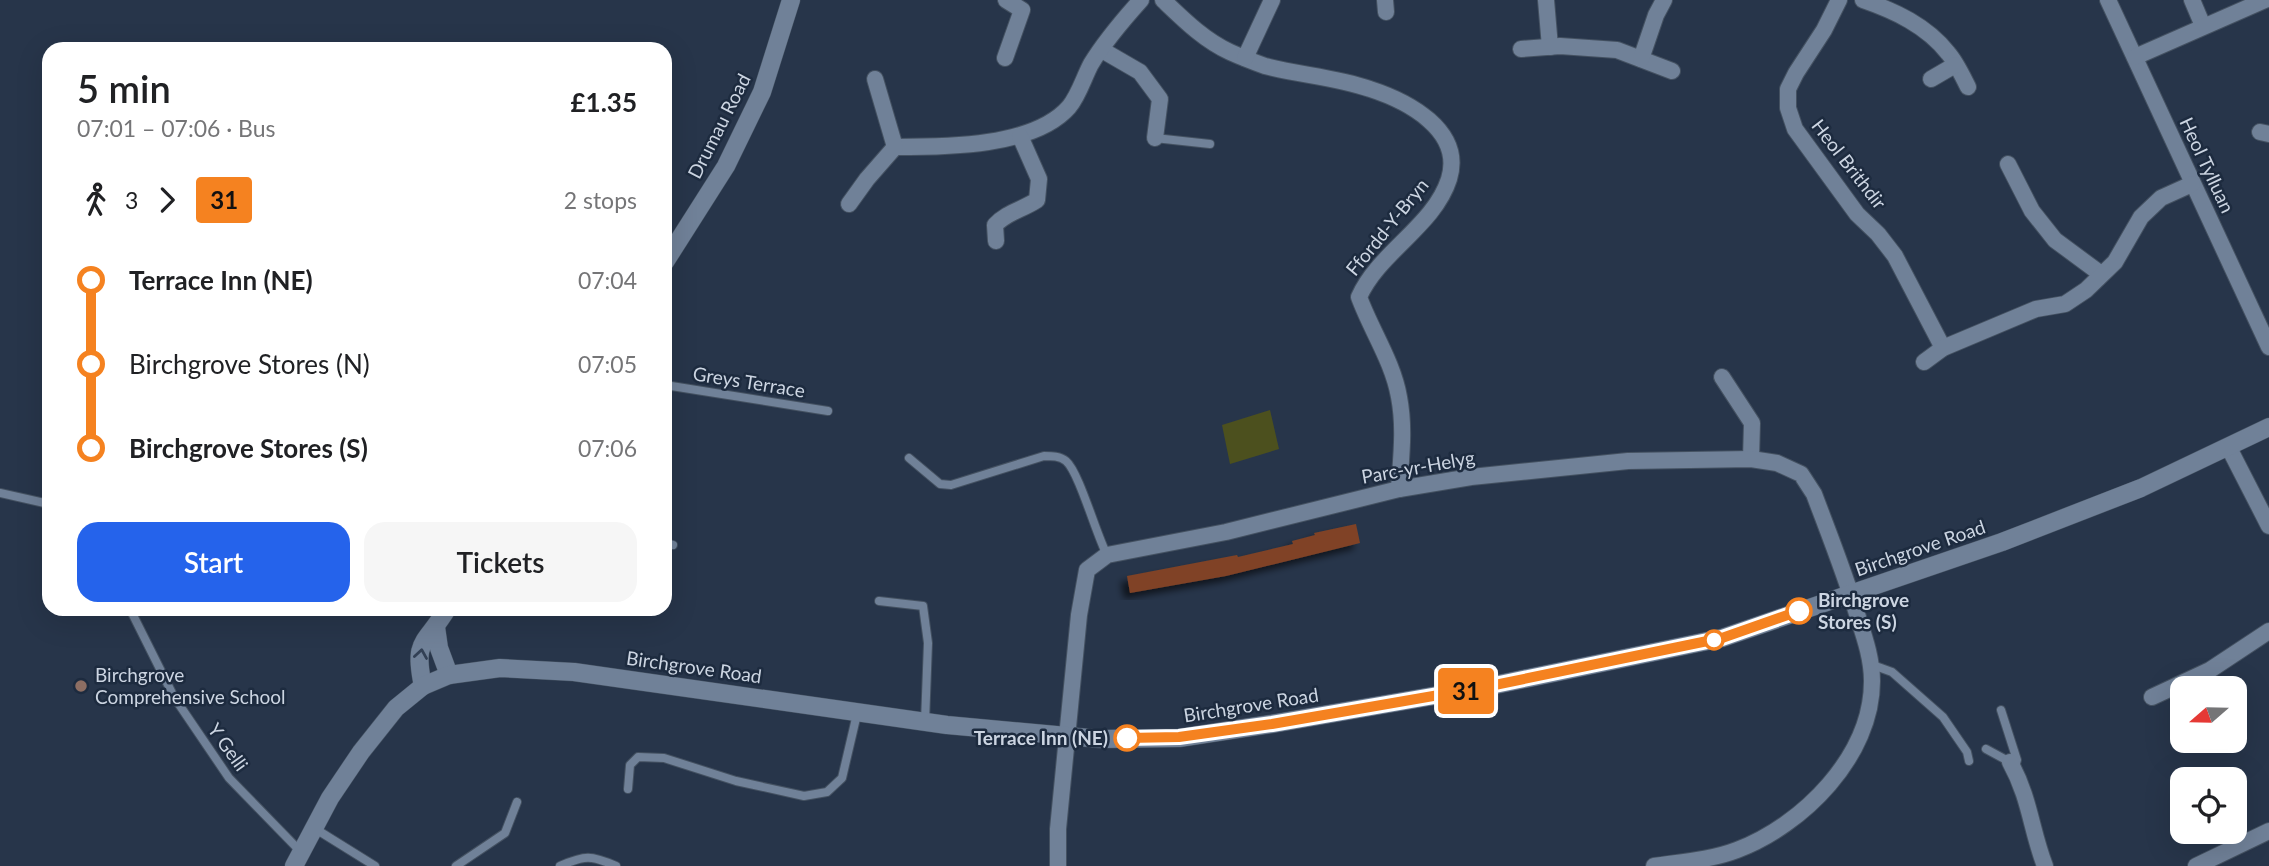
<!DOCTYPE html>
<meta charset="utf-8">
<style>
:root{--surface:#fff;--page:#f6f6f6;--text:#202124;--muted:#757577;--accent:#2563eb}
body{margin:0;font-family:Lato,sans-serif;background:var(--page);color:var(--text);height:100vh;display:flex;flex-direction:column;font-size:26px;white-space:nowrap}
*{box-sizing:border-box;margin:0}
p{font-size:23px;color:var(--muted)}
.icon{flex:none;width:38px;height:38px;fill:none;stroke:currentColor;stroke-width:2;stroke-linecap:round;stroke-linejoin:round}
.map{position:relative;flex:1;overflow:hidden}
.panel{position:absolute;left:42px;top:42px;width:630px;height:574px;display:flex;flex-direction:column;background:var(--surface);border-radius:21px;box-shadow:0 7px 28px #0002}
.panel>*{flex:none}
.badge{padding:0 14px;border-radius:5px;font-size:24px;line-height:46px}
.needle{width:46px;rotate:250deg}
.buttons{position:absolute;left:2170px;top:676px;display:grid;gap:14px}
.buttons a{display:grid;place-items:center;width:77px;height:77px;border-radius:14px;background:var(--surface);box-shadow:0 7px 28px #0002;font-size:35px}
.map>.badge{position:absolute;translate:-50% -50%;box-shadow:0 0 0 4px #fff}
.legs{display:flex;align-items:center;gap:10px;height:77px;padding:0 35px;font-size:23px}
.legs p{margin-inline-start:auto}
.headline{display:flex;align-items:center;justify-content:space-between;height:119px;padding:0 35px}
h1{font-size:38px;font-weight:600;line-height:52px}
.action{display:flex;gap:14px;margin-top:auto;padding:14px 35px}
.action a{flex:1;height:80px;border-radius:21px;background:var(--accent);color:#fff;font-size:28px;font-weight:600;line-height:80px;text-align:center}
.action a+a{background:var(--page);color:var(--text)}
ul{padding:0 35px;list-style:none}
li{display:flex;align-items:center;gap:24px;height:84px;font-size:26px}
li i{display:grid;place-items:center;width:10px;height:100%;margin:0 9px;background:currentColor}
li i::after{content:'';width:18px;height:18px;margin:-9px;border:5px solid;border-radius:50%;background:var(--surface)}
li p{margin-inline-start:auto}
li:first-child i{background:linear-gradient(#0000 50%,currentColor 0)}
li:last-child i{background:linear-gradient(currentColor 50%,#0000 0)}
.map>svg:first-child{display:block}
.green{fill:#4c501e}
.building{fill:#804325;filter:url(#shadow)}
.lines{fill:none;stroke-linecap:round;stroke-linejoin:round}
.service-casing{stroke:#445161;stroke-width:10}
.minor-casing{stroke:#445161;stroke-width:18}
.tertiary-casing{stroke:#445161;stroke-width:19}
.secondary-casing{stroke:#445161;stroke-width:19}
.service{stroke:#708198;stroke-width:8}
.minor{stroke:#708198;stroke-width:16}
.tertiary{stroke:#708198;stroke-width:18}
.secondary{stroke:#708198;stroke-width:18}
.oneway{stroke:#324055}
.line-1-casing{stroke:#fff;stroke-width:16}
.line-1{stroke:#f58220;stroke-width:10}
.stop-1-dot{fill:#fff;stroke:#f58220;stroke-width:3.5}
.education-dot{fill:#8d6e63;stroke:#1d2b3f;stroke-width:2.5}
.labels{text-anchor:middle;stroke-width:5;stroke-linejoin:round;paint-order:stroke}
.street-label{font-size:19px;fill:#ccd5e2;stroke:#1d2b3f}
.stop-label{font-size:19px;font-weight:bold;fill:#ccd5e2;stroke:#1d2b3f;text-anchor:start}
.poi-label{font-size:19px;fill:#ccd5e2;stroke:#1d2b3f;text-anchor:start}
</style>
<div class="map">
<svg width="2269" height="866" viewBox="0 0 2269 866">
<defs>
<filter id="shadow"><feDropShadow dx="-6" dy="6" stdDeviation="3.5" flood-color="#0009"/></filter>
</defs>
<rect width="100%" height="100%" fill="#27354a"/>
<polygon class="green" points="1270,410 1279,449 1230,464 1222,425"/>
<polygon class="building" points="1356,524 1360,543 1226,576 1130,593 1127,576 1237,555 1238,557 1293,544 1292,541 1315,535 1314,533"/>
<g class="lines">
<defs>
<g id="service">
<polyline points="1155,138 1210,144"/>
<polyline points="665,385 828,411"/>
<path d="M909 458 940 484 951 485 1044 456C1052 456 1060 456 1066 461 1079 472 1096 534 1107 555"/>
<polyline points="0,493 49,504"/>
<polyline points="665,543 673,545"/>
<polyline points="879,601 923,606 928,643 925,722"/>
<polyline points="130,609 174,697 229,778 301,852"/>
<polyline points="1870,664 1892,672 1943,717 1967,752 1969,761"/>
<polyline points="2001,710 2017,760 2015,767"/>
<polyline points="1986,749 2010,762"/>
<polyline points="628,789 630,765 638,757 664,758 736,781 804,796 827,792 842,778 857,714"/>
<polyline points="314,828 375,866"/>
<polyline points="456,866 505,833 517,802"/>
<path d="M560 866C585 855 591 855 616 866"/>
</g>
<g id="minor">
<path d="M1163 0C1184 20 1204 40 1230 52 1241 57 1254 62 1265 66 1299 75 1336 77 1370 89 1407 101 1464 130 1449 179 1434 226 1379 252 1359 297 1371 330 1393 362 1399 397 1405 428 1401 458 1399 489"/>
<polyline points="1385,0 1386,12"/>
<polyline points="1546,0 1550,47"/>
<polyline points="1839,0 1824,30 1796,73 1788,89 1788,108 1795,129 1857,214 1878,234 1895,256 1943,348"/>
<path d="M1863 0C1895 11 1927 26 1948 53 1956 62 1962 75 1968 87"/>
<polyline points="2108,0 2269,347"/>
<polyline points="2192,0 2203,26"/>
<polyline points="1521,49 1560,46 1617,50 1672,71"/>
<polyline points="1102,50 1140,72 1160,99 1155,138"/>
<polyline points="2135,57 2265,0"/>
<polyline points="1005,58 1022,10 1006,0"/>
<polyline points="1245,58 1272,0"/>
<polyline points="1641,59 1656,15 1664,0"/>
<polyline points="1931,79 1955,65"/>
<polyline points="2260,132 2269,134"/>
<path d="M895 147C946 147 1034 147 1069 107 1079 95 1084 77 1091 64 1105 41 1123 20 1141 0"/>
<polyline points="2008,164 2032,211 2055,240 2101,274"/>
<polyline points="849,204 867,179 895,147 875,79"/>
<path d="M996 241 995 225C1007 212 1022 210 1037 200L1039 179 1020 136"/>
<polyline points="1924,362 1943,348 2036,309 2065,304 2086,290 2115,262 2141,217 2161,198 2192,184"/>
<polyline points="1722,377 1752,423 1751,459"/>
<polyline points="2229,448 2269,526"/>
<polyline points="2152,697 2210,670 2269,631"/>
<path d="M2010 762C2030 798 2031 830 2045 866"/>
<path d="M1058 866V829L1079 615 1087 570 1107 555 1226 532 1399 489 1471 477 1628 461 1751 459 1777 463 1801 474 1814 494C1829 534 1845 574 1857 614 1864 636 1872 658 1872 681 1872 756 1803 825 1737 850 1711 860 1681 862 1654 866"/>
<polyline points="2196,866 2269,831"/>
</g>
<g id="tertiary">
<polyline points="665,262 726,166 762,92 791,0"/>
<polyline points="436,627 439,648 449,675"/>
<path d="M423 686C413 639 425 645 447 609"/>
</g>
<polyline id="secondary" points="294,866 330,798 361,752 396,708 423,686 449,675 500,668 574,672 947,725 1100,739 1179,738 1271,724 1485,687 1722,638 2002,542 2141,488 2269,427"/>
</defs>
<use href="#service" class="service-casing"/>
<use href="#minor" class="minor-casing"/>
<use href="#tertiary" class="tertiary-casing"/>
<use href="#secondary" class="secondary-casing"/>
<use href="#service" class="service"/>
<use href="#minor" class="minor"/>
<use href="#tertiary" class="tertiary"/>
<use href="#secondary" class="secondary"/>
</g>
<defs><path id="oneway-chevron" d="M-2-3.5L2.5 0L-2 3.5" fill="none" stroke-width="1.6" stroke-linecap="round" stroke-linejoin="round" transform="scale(1.75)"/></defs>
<use class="oneway" href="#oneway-chevron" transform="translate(421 654) rotate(-81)"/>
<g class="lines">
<defs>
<polyline id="line-1" points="1127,738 1179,737 1272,724 1485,687 1722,638 1799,611"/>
</defs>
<use href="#line-1" class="line-1-casing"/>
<use href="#line-1" class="line-1"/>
</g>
<g class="stop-1-dot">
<circle cx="1799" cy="611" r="12"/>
<circle cx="1714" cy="640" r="9"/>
<circle cx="1127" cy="738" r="12"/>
</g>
<circle class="education-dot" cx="81" cy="686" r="7"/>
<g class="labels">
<g class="street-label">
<text transform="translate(719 126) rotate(-63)" y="7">Drumau Road</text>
<text transform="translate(1849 164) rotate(52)" y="7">Heol Brithdir</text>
<text transform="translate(2207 165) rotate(65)" y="7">Heol Tylluan</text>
<text transform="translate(1387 227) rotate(-51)" y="7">Ffordd-Y-Bryn</text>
<text transform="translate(749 382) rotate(9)" y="7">Greys Terrace</text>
<text transform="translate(1418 467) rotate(-10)" y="7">Parc-yr-Helyg</text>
<text transform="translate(1920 548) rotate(-19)" y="7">Birchgrove Road</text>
<text transform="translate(694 667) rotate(8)" y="7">Birchgrove Road</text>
<text transform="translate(1251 705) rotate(-9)" y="7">Birchgrove Road</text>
<text transform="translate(228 747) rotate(54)" y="7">Y Gelli</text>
</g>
<g class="stop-label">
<text x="1818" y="607">Birchgrove<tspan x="1818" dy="22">Stores (S)</tspan></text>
<text x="1108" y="745" text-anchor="end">Terrace Inn (NE)</text>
</g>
<g class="poi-label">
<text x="95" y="682">Birchgrove<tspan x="95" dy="22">Comprehensive School</tspan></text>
</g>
</g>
</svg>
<div class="buttons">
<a><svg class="needle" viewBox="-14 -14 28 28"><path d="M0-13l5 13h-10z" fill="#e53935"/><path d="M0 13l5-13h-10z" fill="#757577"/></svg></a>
<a><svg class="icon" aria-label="locate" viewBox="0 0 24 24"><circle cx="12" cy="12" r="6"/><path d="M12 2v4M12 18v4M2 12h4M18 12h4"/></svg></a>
</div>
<b class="badge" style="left:1466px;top:691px;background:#f58220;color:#111">31</b>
<section class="panel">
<div class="headline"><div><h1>5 min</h1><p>07:01 – 07:06 · Bus</p></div><b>£1.35</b></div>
<div class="legs"><svg class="icon" aria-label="walk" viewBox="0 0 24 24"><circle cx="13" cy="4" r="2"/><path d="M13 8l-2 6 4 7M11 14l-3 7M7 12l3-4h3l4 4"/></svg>3<svg class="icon" aria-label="forward" viewBox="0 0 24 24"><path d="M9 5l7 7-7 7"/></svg><b class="badge" style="background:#f58220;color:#111">31</b><p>2 stops</p></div>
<ul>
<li><i style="color:#f58220"></i><b>Terrace Inn (NE)</b><p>07:04</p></li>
<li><i style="color:#f58220"></i><span>Birchgrove Stores (N)</span><p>07:05</p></li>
<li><i style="color:#f58220"></i><b>Birchgrove Stores (S)</b><p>07:06</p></li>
</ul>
<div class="action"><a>Start</a><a>Tickets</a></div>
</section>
</div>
